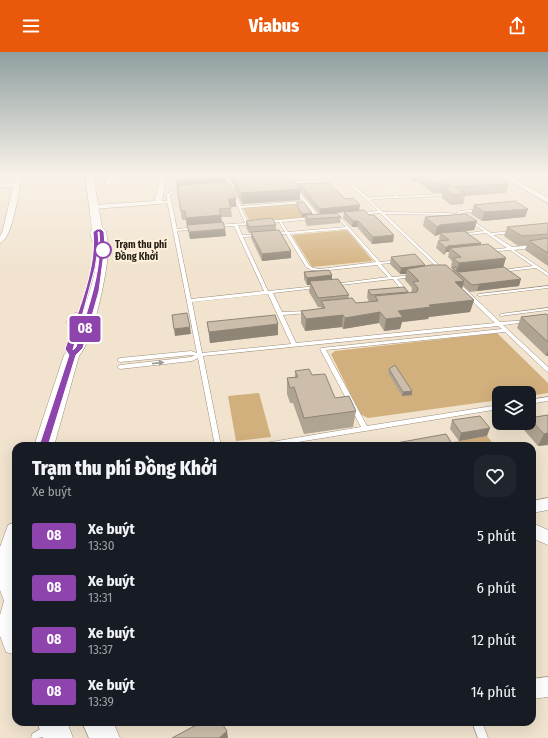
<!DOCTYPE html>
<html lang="vi">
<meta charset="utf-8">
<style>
:root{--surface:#171b24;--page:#20242c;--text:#f1f3f6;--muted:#9ea1a6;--accent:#ea580c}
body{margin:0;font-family:"Fira Sans Condensed",sans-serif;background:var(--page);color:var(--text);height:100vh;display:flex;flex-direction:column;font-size:15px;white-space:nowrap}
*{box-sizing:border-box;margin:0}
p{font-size:13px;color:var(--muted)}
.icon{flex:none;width:22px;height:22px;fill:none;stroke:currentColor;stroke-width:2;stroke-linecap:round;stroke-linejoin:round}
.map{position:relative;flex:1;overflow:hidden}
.sheet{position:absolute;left:12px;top:390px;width:524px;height:284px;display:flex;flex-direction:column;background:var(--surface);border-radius:12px;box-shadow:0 4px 16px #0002}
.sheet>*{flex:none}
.badge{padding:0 8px;border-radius:3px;font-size:14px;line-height:26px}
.fabs{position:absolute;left:492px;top:334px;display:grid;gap:8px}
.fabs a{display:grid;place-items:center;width:44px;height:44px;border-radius:8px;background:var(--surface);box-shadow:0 4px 16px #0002;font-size:20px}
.map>.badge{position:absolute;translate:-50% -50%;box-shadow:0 0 0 2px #fff}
.round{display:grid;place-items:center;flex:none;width:42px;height:42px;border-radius:12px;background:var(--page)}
.head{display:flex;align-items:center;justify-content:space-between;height:68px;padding:0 20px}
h1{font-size:19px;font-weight:800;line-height:30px}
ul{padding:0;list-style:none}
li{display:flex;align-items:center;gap:12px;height:52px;padding:0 20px}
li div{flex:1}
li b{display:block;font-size:15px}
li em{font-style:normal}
li .badge{min-width:44px;font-weight:700;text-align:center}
header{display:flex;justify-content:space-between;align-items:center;height:52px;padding:0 20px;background:var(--accent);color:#fff;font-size:18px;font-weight:800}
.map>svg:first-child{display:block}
.green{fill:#d2b07d}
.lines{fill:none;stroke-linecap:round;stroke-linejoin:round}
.secondary-tunnel{stroke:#c8bcaa;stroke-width:16;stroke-dasharray:16 8;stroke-linecap:butt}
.lane-casing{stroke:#9d8f7c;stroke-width:1}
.street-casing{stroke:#9d8f7c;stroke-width:1}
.secondary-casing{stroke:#9d8f7c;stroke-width:1}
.lane{fill:#fff;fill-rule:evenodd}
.street{fill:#fff;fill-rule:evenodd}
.secondary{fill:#fff;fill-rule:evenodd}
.wall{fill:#afa392}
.shaded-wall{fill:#8f8577}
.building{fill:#ccbeaa;stroke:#8f8577}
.oneway{fill:#9d9b97}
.line{fill:#8e44ad;stroke:#fff;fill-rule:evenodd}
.stop-dot{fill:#fff;stroke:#8e44ad;stroke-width:2}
.labels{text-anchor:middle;stroke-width:4;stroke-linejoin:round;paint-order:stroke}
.far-stop-label{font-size:10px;font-weight:bold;fill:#252018;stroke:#fff0db;text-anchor:start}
</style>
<header><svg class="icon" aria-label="menu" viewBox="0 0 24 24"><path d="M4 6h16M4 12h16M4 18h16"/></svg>Viabus<svg class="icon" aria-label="share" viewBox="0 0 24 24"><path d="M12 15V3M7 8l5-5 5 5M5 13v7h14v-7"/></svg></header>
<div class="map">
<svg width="548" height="686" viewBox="0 0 548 686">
<rect width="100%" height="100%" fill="#f1e3ce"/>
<g class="green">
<polygon points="304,151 315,165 250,170 243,156"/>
<polygon points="347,178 373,209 312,215 292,183"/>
<polygon points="497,281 548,331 548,341 529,344 529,341 499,341 499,348 368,366 360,362 331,302 335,299"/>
<polygon points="259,341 271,385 236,389 228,344"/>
<polygon points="487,384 495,394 431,394"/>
</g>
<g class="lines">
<polyline class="secondary-tunnel" points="75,278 78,269"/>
<defs>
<g id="lane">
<polygon points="380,123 383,123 398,144 444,142 446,143 444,144 373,147 370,148 383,160 449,161 456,162 460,159 480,157 482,158 480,159 461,161 459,163 463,163 464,164 462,165 449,163 385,162 443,217 443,219 441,219 380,161 359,163 359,161 360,161 378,159 367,148 344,128 288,132 287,131 288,130 345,126 369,146 372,145 395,144"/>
<path d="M226 124 227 125 241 154 303 149 293 137 295 136 307 149 320 166 317 167 304 151 241 156 248 170H253L255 171 247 173H238L242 183 259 182 261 183 259 184 243 185 268 239 317 234 319 235 317 236 273 241 282 260 308 259 310 260 308 261 283 263 296 291 495 271 455 233V232L457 231H459L500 270 529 268V270H527L503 273 548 315V320L546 319 505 280 326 298 367 374 499 353V357L274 394H256L257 392H259L361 375 320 297 321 296 502 277 498 274 203 304 221 394H215L198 306 192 309 120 317 117 315 120 313 191 305 195 303H191L120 310 117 308 120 306 191 299 197 301 166 143 172 139 185 138 187 139 174 141 170 143 177 177 195 175 197 176 195 177 177 179 191 247 264 239 234 174 216 175 214 174 216 173 245 171 225 125ZM268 242 291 292 202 301 192 250Z"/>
<path d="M338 163 380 210 400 208V210H399L381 212 392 225 414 223V224L412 225 397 227 408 239V241H404L393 227 332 234V232H334L388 225 377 213 320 219 311 218 306 215 286 182 273 183 271 182 273 181 285 180 279 170 266 171 264 170 266 169 313 165 315 166 313 167 282 170 288 180 346 175 336 164ZM347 177 376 210 320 217 313 216 309 213 290 182Z"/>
<polygon points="470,167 491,181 513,179 514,180 512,181 493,183 512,195 548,192 548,194 514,198 548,221 548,224 536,216 501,220 501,218 502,218 533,214 510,198 487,200 486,199 488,198 507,196 486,181 460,184 460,182 461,182 484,179 469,169 468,168"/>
<polygon points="548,234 548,236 479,244 477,243 479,242"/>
<polygon points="548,256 548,258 501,264 499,263 501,262"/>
<polygon points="548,345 548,349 529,352 529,348"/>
<polygon points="472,670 482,670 488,686 478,686"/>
<path d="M47 673 51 674 52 678C48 686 40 686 31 686L32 682Z"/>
</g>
<g id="street">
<path d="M16 123H22C19 137 13 187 0 191V184L2 181 13 135H0V131H14Z"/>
<polygon points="111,123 117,123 110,132 106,132 105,131"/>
<polygon points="161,123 167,123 162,149 171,149 171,151 94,157 91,155 94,153 155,149"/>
<polygon points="499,123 507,123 548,146 548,151"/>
<polygon points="548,446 548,458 532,461 532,449"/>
<polygon points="532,471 548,478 548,493 532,486"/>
<polygon points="548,625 548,645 532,647 532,627"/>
</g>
<g id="secondary">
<path d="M85 123H93L102 175 106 179C107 186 109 194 108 201 106 225 94 287 79 304L54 394H34L64 303 72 294 79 272 73 274 68 273 66 270 75 261H83C90 239 99 213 97 190L92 189 90 180 92 177Z"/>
<polygon points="16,470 16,603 6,600 0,584 0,563 4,549 0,538 0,495 8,473"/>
<polygon points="37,670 67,670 73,686 43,686"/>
<polygon points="82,670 113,670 120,686 89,686"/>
</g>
</defs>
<use href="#lane" class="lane-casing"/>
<use href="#street" class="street-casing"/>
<use href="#secondary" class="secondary-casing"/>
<use href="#lane" class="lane"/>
<use href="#street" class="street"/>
<use href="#secondary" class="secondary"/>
</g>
<g class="wall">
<polygon points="174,123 226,123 227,130 236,146 236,155 231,155 232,165 221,165 222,171 226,184 190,187 186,168 182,168 178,144 177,135"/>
<polygon points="227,123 292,123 292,126 299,135 299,132 345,147 359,159 393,190 372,192 357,175 352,175 343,166 344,160 337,161 341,165 340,171 307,174 305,169 305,164 302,165 298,159 297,150 312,161 312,163 319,162 300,139 300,148 242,152 234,137 234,132 233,132"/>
<polygon points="385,123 457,123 458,124 509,132 506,141 465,144 463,152 451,153 442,146 442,141 433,141 418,130 413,130 410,127 388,126"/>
<polygon points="474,153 528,157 525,165 482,169 471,162"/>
<polygon points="425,165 477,169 474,178 466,179 504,215 519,234 470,240 463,234 462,237 474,248 470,260 429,265 428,267 402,270 400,277 384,279 379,271 343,277 342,275 305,279 301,271 301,259 321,257 321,255 318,255 309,240 310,233 307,233 304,227 304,220 332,223 332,228 349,243 348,247 356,251 369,250 367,245 368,238 408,240 408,241 411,241 412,236 405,228 406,222 400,222 390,212 391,205 425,214 453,219 453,218 451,216 452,209 448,205 449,200 446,200 444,203 436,196 438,189 441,189 439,187 440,182 438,183 435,184 423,174"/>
<polygon points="246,169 276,173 276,178 291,206 262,209 251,186 251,181 249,181 246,175"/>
<polygon points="548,171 548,214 525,198 527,193 518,194 504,184 507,175"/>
<polygon points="548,263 548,304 546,304 517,276 521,265"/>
<polygon points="207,270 278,272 278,283 210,291"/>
<polygon points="389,317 412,339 412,343 402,344 388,321"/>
<polygon points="295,319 312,323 335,346 356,359 353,375 304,382 293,351 290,351 287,342 287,326 295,325"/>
<polygon points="548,363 548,394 547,393 538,394 524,378 527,371 529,371 529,366"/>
<polygon points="452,368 487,384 459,389 450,377"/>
</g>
<g class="shaded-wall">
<polygon points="226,125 227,133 178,137 177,129"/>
<rect x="233" y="127" width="1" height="5"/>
<polygon points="300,137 300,148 242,152 241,141"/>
<polygon points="236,146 236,155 228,155 228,147"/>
<polygon points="360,153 359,159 320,162 320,157"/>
<polygon points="528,157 525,165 482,169 484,160"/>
<polygon points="312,161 312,164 302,165 302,162"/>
<polygon points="221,163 222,172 187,175 186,166"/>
<polygon points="353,169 358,169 357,175 352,175"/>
<polygon points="477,169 474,178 441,182 440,181 440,182 438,183 435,184 437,175 440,173"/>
<polygon points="225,177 226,184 190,187 189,180"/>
<polygon points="394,183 393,190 372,192 373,185"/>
<polygon points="481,191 479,197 450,196 449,200 446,200 444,203 446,196 448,194"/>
<polygon points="291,199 291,206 262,209 262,202"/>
<polygon points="506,206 503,216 459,221 457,219 459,211"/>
<polygon points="425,213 424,220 407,217 406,222 400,222 401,216"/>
<polygon points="332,223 332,230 310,230 310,233 307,233 307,226"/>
<polygon points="521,227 519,234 477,239 479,232"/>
<polygon points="464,229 461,240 455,230"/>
<polygon points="474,248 470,260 429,265 428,267 402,270 400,277 384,279 386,267 398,259 429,253"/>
<polygon points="380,260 379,271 343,277 345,266"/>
<polygon points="343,263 342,275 305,279 306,267"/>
<polygon points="278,272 278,283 210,291 209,280"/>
<polygon points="190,275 191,282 175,284 174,277"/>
<polygon points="548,298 548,304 546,304"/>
<polygon points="412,339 412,343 402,344 403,340"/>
<polygon points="490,376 487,384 459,389 461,381"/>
<polygon points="548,381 548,391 547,393 538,394 544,382"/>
<polygon points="451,390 450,394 430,394"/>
<polygon points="227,679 228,686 219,686"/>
</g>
<g class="building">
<polygon points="175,123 226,123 226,125 177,129"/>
<polygon points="230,123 284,123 233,127"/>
<polygon points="285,123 290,123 300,137 241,141 234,127"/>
<polygon points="424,123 457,123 458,124 498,123 509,132 455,135 465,142 453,143 444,136 449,135 449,132 435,132"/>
<polygon points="228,130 236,146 228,147 231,156 219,157 221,163 186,166 185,159 181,159 177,135 179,135 178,133"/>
<polygon points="329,131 345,147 353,146 360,153 320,157 299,132"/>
<polygon points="515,149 528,157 484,160 474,153"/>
<polygon points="297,150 304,150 312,161 302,162 298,156"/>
<polygon points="364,158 369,163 374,163 394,183 373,185 358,169 353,169 344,160"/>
<polygon points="337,161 341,165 308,167 305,163"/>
<polygon points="466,162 477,169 440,173 437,175 425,165"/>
<polygon points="272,166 276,173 249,175 246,169"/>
<polygon points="223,170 225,177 189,180 187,173"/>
<polygon points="548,171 548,182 522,184 507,175"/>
<polygon points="279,178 291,199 262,202 251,180"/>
<polygon points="464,179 481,191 448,194 446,196 438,189 449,188 440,181"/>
<polygon points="548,186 548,201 529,189"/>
<polygon points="488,192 506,206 459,211 453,206 461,205 450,196"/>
<polygon points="415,202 425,213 401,216 391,205"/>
<polygon points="431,213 446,213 464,229 455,230 474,248 429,253 431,255 398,259 403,265 386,267 380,260 345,266 343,263 306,267 301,259 325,256 321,249 352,246 356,251 378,249 375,244 417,240 418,236 413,230 419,229 407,217"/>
<polygon points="456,215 457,219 460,220 504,215 521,227 472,233 453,216"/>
<polygon points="329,218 332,223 307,226 304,220"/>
<polygon points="338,227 349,243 318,246 310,230 310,229"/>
<polygon points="404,235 408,240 371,243 368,238"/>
<polygon points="187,261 190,275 174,277 172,263"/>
<polygon points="546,262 548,263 548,290 521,265"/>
<polygon points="275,263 278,272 209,280 207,270"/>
<polygon points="395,313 412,339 403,340 389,317"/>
<polygon points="309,317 312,323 325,322 335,346 349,344 356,359 304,366 294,335 290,336 287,326 298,325 295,319"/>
<polygon points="548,363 548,381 544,382 529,366"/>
<polygon points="480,364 490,376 461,381 452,368"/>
<polygon points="446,382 451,390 430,394 386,394 385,393"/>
<polygon points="202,670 221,670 227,679 219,686 172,686"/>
</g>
<defs><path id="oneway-solid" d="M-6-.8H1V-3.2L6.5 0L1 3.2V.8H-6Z"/></defs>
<use class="oneway" href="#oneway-solid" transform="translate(158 311) rotate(-6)"/>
<linearGradient id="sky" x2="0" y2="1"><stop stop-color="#8f9fa0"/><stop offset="0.56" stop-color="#f9f2e9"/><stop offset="1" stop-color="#f9f2e9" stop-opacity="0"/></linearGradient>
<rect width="548" height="220" fill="url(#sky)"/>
<path class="line" d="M97 177H101L104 180 105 193 99 239 83 296 76 303 48 394 44 397 39 394 69 303 65 297C77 262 97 217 93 180ZM98 180H99C103 219 87 258 76 295L73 298 95 216 99 192Z"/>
<circle class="stop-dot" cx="103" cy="198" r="8"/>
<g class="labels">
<g class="far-stop-label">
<text x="115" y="196">Trạm thu phí<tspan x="115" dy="12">Đồng Khởi</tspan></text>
</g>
</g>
</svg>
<div class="fabs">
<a><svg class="icon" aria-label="layers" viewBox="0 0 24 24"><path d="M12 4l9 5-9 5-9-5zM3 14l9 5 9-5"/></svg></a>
</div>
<b class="badge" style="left:85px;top:277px;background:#8e44ad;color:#fff">08</b>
<section class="sheet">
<div class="head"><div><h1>Trạm thu phí Đồng Khởi</h1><p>Xe buýt</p></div><a class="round"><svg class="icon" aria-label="heart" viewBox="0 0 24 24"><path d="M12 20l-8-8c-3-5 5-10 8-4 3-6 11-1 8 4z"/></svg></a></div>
<ul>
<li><span class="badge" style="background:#8e44ad;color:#fff">08</span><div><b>Xe buýt</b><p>13:30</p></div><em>5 phút</em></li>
<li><span class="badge" style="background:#8e44ad;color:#fff">08</span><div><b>Xe buýt</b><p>13:31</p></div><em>6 phút</em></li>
<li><span class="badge" style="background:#8e44ad;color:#fff">08</span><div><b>Xe buýt</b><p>13:37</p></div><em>12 phút</em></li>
<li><span class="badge" style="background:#8e44ad;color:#fff">08</span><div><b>Xe buýt</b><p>13:39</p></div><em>14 phút</em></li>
</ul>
</section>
</div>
